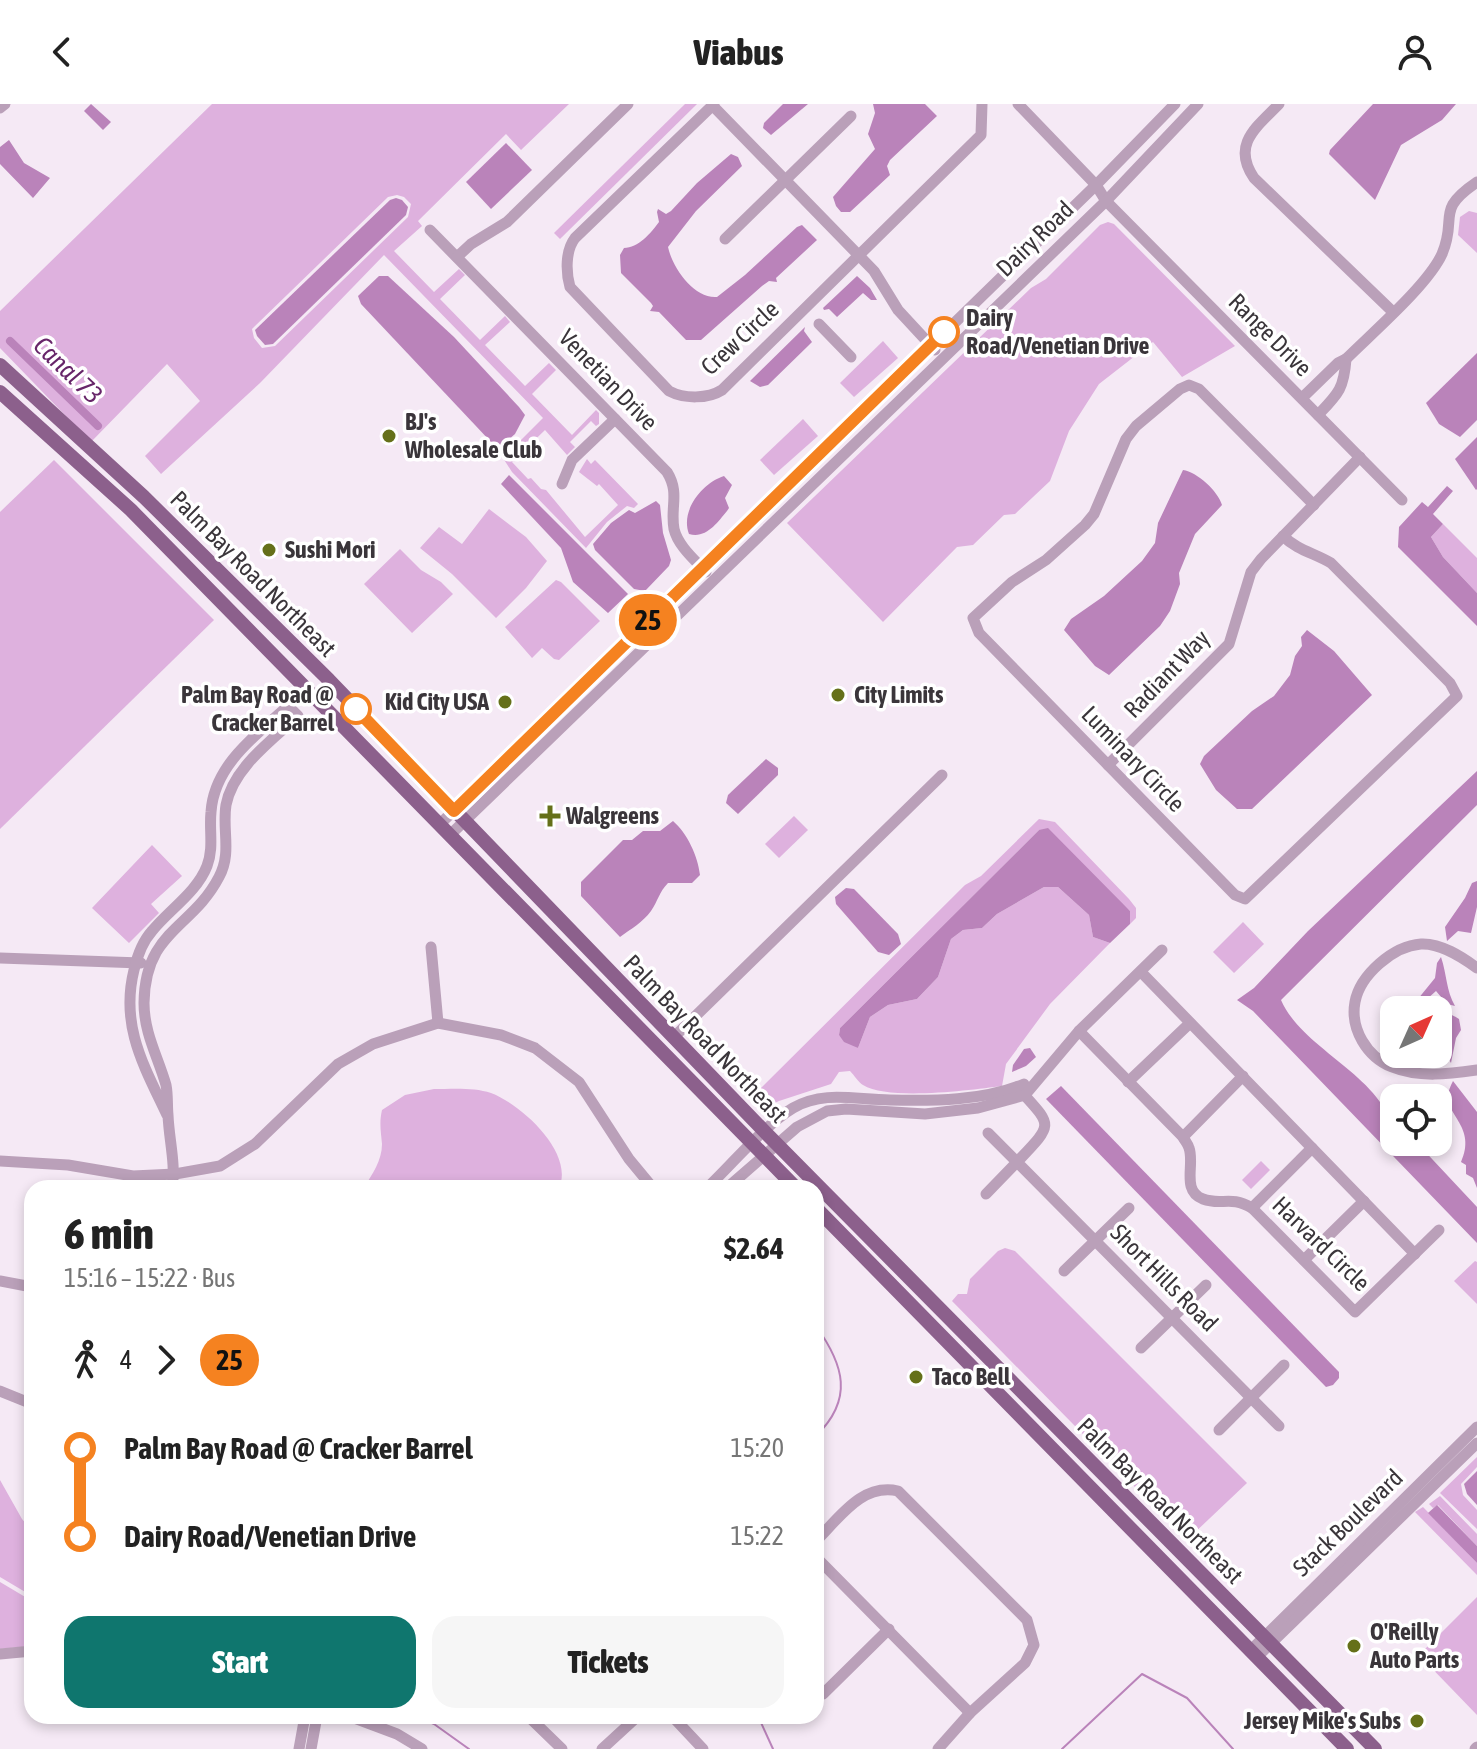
<!DOCTYPE html>
<meta charset="utf-8">
<style>
:root{--surface:#fff;--page:#f6f6f6;--text:#222;--muted:#767676;--accent:#0f766e}
body{margin:0;font-family:"Asap Condensed",sans-serif;background:var(--page);color:var(--text);height:100vh;display:flex;flex-direction:column;font-size:30px;white-space:nowrap}
*{box-sizing:border-box;margin:0}
p{font-size:26px;color:var(--muted)}
.icon{flex:none;width:44px;height:44px;fill:none;stroke:currentColor;stroke-width:2;stroke-linecap:round;stroke-linejoin:round}
.map{position:relative;flex:1;overflow:hidden}
.side{position:absolute;left:24px;top:1076px;width:800px;height:544px;display:flex;flex-direction:column;background:var(--surface);border-radius:24px;box-shadow:0 4px 12px #0003}
.side>*{flex:none}
.badge{padding:0 16px;border-radius:26px;font-size:28px;line-height:52px}
.needle{width:52px;rotate:45deg}
.tools{position:absolute;left:1380px;top:892px;display:grid;gap:16px}
.tools a{display:grid;place-items:center;width:72px;height:72px;border-radius:16px;background:var(--surface);box-shadow:0 4px 12px #0003;font-size:40px}
.map>.badge{position:absolute;translate:-50% -50%;box-shadow:0 0 0 4px #fff}
.legs{display:flex;align-items:center;gap:12px;height:88px;padding:0 40px;font-size:26px}
.legs p{margin-inline-start:auto}
.overview{display:flex;align-items:center;justify-content:space-between;height:136px;padding:0 40px}
h1{font-size:44px;font-weight:800;line-height:60px}
.button{display:flex;gap:16px;margin-top:auto;padding:16px 40px}
.button a{flex:1;height:92px;border-radius:24px;background:var(--accent);color:#fff;font-size:32px;font-weight:800;line-height:92px;text-align:center}
.button a+a{background:var(--page);color:var(--text)}
ul{padding:0 40px;list-style:none}
li{display:flex;align-items:center;gap:28px;height:88px;font-size:30px}
li i{display:grid;place-items:center;width:12px;height:100%;margin:0 10px;background:currentColor}
li i::after{content:'';width:20px;height:20px;margin:-10px;border:6px solid;border-radius:50%;background:var(--surface)}
li p{margin-inline-start:auto}
li:first-child i{background:linear-gradient(#0000 50%,currentColor 0)}
li:last-child i{background:linear-gradient(currentColor 50%,#0000 0)}
header{display:flex;justify-content:space-between;align-items:center;height:104px;padding:0 40px;background:var(--surface);font-size:36px;font-weight:800}
.map>svg:first-child{display:block}
.green{fill:#deb1de;fill-rule:evenodd}
.water{fill:#ba83ba}
.lines{fill:none;stroke-linecap:round;stroke-linejoin:round}
.stream{stroke:#ba83ba;stroke-width:2}
.canal{stroke:#ba83ba;stroke-width:8}
.minor{stroke:#baa0b9;stroke-width:11}
.major{stroke:#8c608c;stroke-width:14}
.line-1-casing{stroke:#fff;stroke-width:18}
.line-1{stroke:#f58220;stroke-width:12}
.stop-1-dot{fill:#fff;stroke:#f58220;stroke-width:4}
.poi-dot{fill:#657019;stroke:#fff;stroke-width:3}
.labels{text-anchor:middle;stroke-width:7;stroke-linejoin:round;paint-order:stroke}
.street-label{font-size:24px;fill:#3a353a;stroke:#fff}
.stop-label{font-size:24px;font-weight:bold;fill:#3a353a;stroke:#fff;text-anchor:start}
.poi-label{font-size:24px;font-weight:bold;fill:#3a353a;stroke:#fff;text-anchor:start}
.water-label{font-size:26px;font-style:italic;fill:#672569;stroke:#fff}
</style>
<header><svg class="icon" aria-label="back" viewBox="0 0 24 24"><path d="M15 5l-7 7 7 7"/></svg>Viabus<svg class="icon" aria-label="person" viewBox="0 0 24 24"><circle cx="12" cy="8" r="4"/><path d="M4 21q1-7 8-7t8 7"/></svg></header>
<div class="map">
<svg width="1477" height="1645" viewBox="0 0 1477 1645">
<rect width="100%" height="100%" fill="#f5e9f5"/>
<g class="green">
<path d="M212 0H569L521 46 506 30 418 117 422 122 394 147 434 188 459 165 465 171 440 195 480 236 505 212 510 218 485 241 525 282 549 259 556 266 532 290 572 331 596 306 599 309V320L596 322 591 317 570 338 575 343 567 351 545 326 512 358 528 375 531 374 541 385 546 386 585 433 618 401 599 380 597 382 579 368 587 355 591 360 595 356 638 400 634 404 627 402 607 418 586 444 512 368 503 354 543 314 384 151 260 279 161 370 145 352 200 297 167 260 91 338 0 244V207ZM397 91 404 93 411 100 408 113 275 242 262 244 254 234 252 225 388 93Z"/>
<polygon points="685,0 697,0 560,135 554,129"/>
<polygon points="1469,107 1477,109 1477,149 1458,131 1460,113"/>
<polygon points="1108,118 1114,120 1235,242 1182,273 1153,238 1099,280 1069,327 1050,377 1015,410 1004,411 973,441 957,443 883,518 787,419 1031,184 1046,175 1100,121"/>
<polygon points="883,237 898,254 854,293 840,279"/>
<polygon points="803,315 818,332 774,371 760,356"/>
<polygon points="54,356 214,516 0,725 0,408"/>
<polygon points="489,405 526,433 547,457 526,484 496,514 452,470 420,444 439,423 462,440"/>
<polygon points="1443,420 1477,454 1477,489 1443,453 1431,433"/>
<polygon points="400,445 421,466 441,478 453,490 412,529 364,480"/>
<polygon points="556,476 561,478 600,517 559,556 554,555 542,544 532,554 505,523"/>
<polygon points="794,712 808,726 779,754 765,740"/>
<path d="M1039 715 1055 718 1129 795 1136 804V814L1130 820V807L1039 726 840 924 839 931 858 944 870 913 888 901 917 895 938 873 951 835 963 826 982 824 997 810 1044 783H1058L1089 811 1093 833 1110 839 1050 900 1006 960 1002 982C971 986 889 997 863 981 859 979 854 971 850 967L839 968 831 980 779 997 766 1003 754 991 965 781 981 772Z"/>
<polygon points="152,741 182,772 151,800 159,809 129,839 92,804"/>
<polygon points="1243,818 1264,840 1234,869 1213,848"/>
<path d="M434 985C451 985 474 983 491 989 520 1000 569 1044 561 1078L549 1084H364C372 1070 382 1057 382 1040 381 1028 379 1019 382 1006L405 991Z"/>
<polygon points="1261,1057 1270,1066 1251,1085 1242,1076"/>
<polygon points="1005,1144 1015,1147 1247,1379 1190,1433 1184,1433 952,1197 958,1190 967,1190 970,1175 998,1147"/>
<polygon points="1475,1157 1477,1158 1477,1200 1454,1177"/>
<polygon points="1477,1353 1477,1363 1461,1380 1463,1391 1477,1406 1477,1425 1440,1389"/>
<polygon points="0,1376 22,1415 32,1427 32,1492 0,1473"/>
<polygon points="1440,1392 1477,1430 1477,1442 1438,1401 1433,1404 1429,1400"/>
<polygon points="1423,1403 1477,1459 1477,1471 1415,1408"/>
<polygon points="0,1478 32,1497 32,1542 0,1545"/>
<polygon points="1477,1493 1477,1611 1419,1551"/>
</g>
<g class="water">
<polygon points="91,0 111,18 103,26 84,7"/>
<polygon points="783,0 808,0 771,31 763,24 764,19"/>
<polygon points="873,0 925,0 937,12 890,56 887,62 890,71 850,108 841,108 836,102 833,93 875,45 868,30 875,9"/>
<polygon points="1373,0 1456,0 1442,16 1401,41 1375,96 1329,50 1330,46"/>
<polygon points="9,36 24,59 50,74 33,94 0,60 0,43"/>
<polygon points="506,39 532,66 491,105 466,78"/>
<path d="M731 50 738 53 742 62 696 107 668 143C672 163 694 195 717 193L745 171 797 123 802 121 817 136 776 174 777 178 769 177 762 182 701 236H686L659 208 650 207 653 202 651 199 621 169 620 151 624 144C638 144 651 129 659 118L657 108 658 105 666 110 671 107 697 79Z"/>
<polygon points="396,94 402,96 408,103 406,111 273,240 265,241 257,232 255,226 390,96"/>
<polygon points="379,172 388,172 454,233 519,303 525,311 515,330 501,342 491,338 361,200 358,192"/>
<polygon points="857,172 870,184 877,196 871,196 863,189 837,213 829,205 824,206 823,204"/>
<polygon points="805,223 804,227 812,238 808,242 768,281 760,283 750,277"/>
<polygon points="1477,249 1477,316 1460,333 1439,320 1426,299"/>
<polygon points="1477,333 1477,385 1476,386 1455,355"/>
<path d="M1183 366C1197 368 1218 387 1222 401L1195 430 1179 469 1180 480 1170 507 1160 522 1109 571 1095 562 1064 526 1071 515 1104 492 1142 457 1155 439 1158 419Z"/>
<polygon points="509,371 628,490 608,509 573,478 561,444 501,380"/>
<path d="M724 372 732 381 725 394 729 404 727 407C717 419 706 435 689 430 680 407 702 379 724 372Z"/>
<polygon points="1447,382 1453,387 1433,410 1443,420 1431,433 1443,453 1477,489 1477,522 1398,443 1399,423 1422,398 1428,403"/>
<polygon points="656,397 660,401 663,429 671,456 669,462 645,487 634,485 595,446 593,440 611,419 629,406 635,409"/>
<polygon points="1307,526 1334,547 1372,591 1252,705 1237,705 1216,686 1200,660 1204,652 1252,607 1274,592 1290,571 1295,552 1302,542 1301,533"/>
<polygon points="766,655 778,664 778,671 738,710 726,699 728,691"/>
<path d="M1477 667V701L1281 896C1304 949 1394 976 1394 1038H1414L1418 1040 1477 1103V1139L1253 907 1237 896 1254 884 1308 827Z"/>
<path d="M673 717C687 729 698 752 700 771L692 779H668C659 788 658 797 651 807 643 818 631 825 620 833L581 792V778L623 736H632L643 727H660Z"/>
<polygon points="1048,724 1130,807 1130,820 1110,839 1093,833 1089,811 1058,783 1044,783 997,810 982,824 963,826 951,835 938,873 917,895 888,901 870,913 858,944 844,938 839,931 840,924 1039,726"/>
<polygon points="1477,777 1477,803 1471,829 1458,827 1447,837 1445,823 1465,794 1472,779"/>
<polygon points="846,784 854,785 898,830 901,840 889,851 878,848 836,800 835,793"/>
<path d="M1441 853C1447 871 1446 886 1455 902L1447 900 1436 887 1427 895C1432 907 1448 907 1459 915L1461 926 1456 934 1451 959C1443 947 1438 921 1438 906H1409L1435 874 1437 859Z"/>
<polygon points="1030,944 1036,953 1026,962 1012,968 1013,961 1024,945"/>
<path d="M1453 977 1477 1008V1084L1473 1074 1466 1070V1061L1461 1058C1477 1023 1445 1011 1448 990 1449 985 1451 981 1453 977Z"/>
<polygon points="1061,982 1339,1268 1339,1274 1333,1281 1326,1283 1046,995"/>
<polygon points="1477,1367 1477,1401 1467,1390 1464,1380"/>
<polygon points="1437,1401 1477,1442 1477,1459 1428,1409"/>
</g>
<g class="lines">
<g class="stream">
<path d="M816 1222C844 1261 854 1295 816 1332"/>
<polyline points="417,1612 434,1620 469,1645"/>
<polyline points="758,1612 773,1645"/>
<polyline points="1062,1645 1142,1570 1187,1594 1233,1645"/>
</g>
<polyline class="canal" points="10,237 98,322"/>
<g class="minor">
<path d="M714 0 575 134C565 147 566 169 570 183L669 287C684 295 708 295 722 286L981 31 982 0"/>
<polyline points="1018,0 1096,81 1106,97 1402,396"/>
<path d="M1279 0C1257 23 1231 40 1254 74L1393 208"/>
<polyline points="712,1 874,167 898,206 935,246"/>
<polyline points="0,4 5,0"/>
<path d="M430 126 667 368C680 389 670 403 674 425 678 442 695 456 706 468"/>
<polyline points="725,135 851,12"/>
<polyline points="457,153 471,140 507,118 628,0"/>
<polyline points="819,220 851,253"/>
<path d="M1302 294 1338 259 1346 255C1372 229 1428 181 1442 150 1458 113 1434 107 1477 78"/>
<path d="M1318 311C1338 290 1344 285 1346 255"/>
<polyline points="562,380 572,356 615,315"/>
<path d="M1283 432C1297 446 1314 449 1331 459L1450 579 1457 592 1245 795 1235 791 979 529 973 514 1012 478 1046 456 1085 421 1094 410 1126 335 1136 322 1180 285 1189 281 1199 285 1314 401"/>
<polyline points="1108,661 1229,540 1251,468 1261,455 1360,353"/>
<polyline points="439,721 1096,81 1175,0"/>
<polyline points="450,731 1106,97 1198,0"/>
<polyline points="431,843 438,919"/>
<polyline points="0,854 141,859"/>
<path d="M1477 864C1462 853 1441 839 1421 840 1393 842 1360 871 1355 898 1350 925 1367 953 1392 963 1419 974 1449 970 1477 966"/>
<polyline points="1141,868 1415,1150"/>
<path d="M1079 927 1183 1033C1185 1037 1188 1040 1189 1044 1195 1060 1181 1087 1203 1095 1222 1102 1230 1091 1252 1104L1355 1208 1439 1126"/>
<polyline points="673,934 942,671"/>
<polyline points="1128,978 1190,919"/>
<path d="M1017 983C1053 1023 1055 1018 1017 1058L1279 1322"/>
<path d="M167 1011C144 962 120 922 134 866 137 853 143 837 152 827 169 806 197 788 207 762 214 744 209 726 211 708 214 661 256 631 288 602L298 612C272 636 233 664 226 701 222 726 232 749 219 773 192 825 145 826 144 899 144 929 158 953 166 981 168 991 167 1001 168 1011 169 1036 176 1060 172 1084"/>
<polyline points="1183,1033 1243,972"/>
<polyline points="0,1057 68,1061 133,1072 175,1070 220,1062 255,1040 338,960 373,940 438,919 501,931 535,944 579,978 629,1055 653,1084"/>
<path d="M707 1084C730 1062 766 1020 793 1004 824 986 856 996 890 996 934 997 982 997 1024 980"/>
<polyline points="727,1084 797,1023 827,1007 846,1005 925,1010 978,1004 1025,991 1079,927 1162,846"/>
<polyline points="986,1090 1017,1058 988,1029"/>
<polyline points="1252,1104 1312,1044"/>
<polyline points="1304,1156 1364,1097"/>
<polyline points="1064,1167 1129,1104"/>
<polyline points="0,1177 32,1183"/>
<polyline points="1141,1244 1206,1181"/>
<polyline points="0,1287 32,1300"/>
<polyline points="1219,1326 1284,1261"/>
<path d="M816 1437C840 1413 862 1379 898 1387L1027 1516 1034 1541 1025 1559 970 1609 938 1645"/>
<polyline points="816,1453 970,1609"/>
<polyline points="1250,1547 1477,1323"/>
<polyline points="0,1550 32,1547"/>
<polyline points="1257,1553 1477,1339"/>
<polyline points="823,1590 889,1525"/>
<polyline points="349,1612 397,1630 422,1645"/>
<polyline points="528,1612 562,1645"/>
<polyline points="672,1612 703,1645"/>
<polyline points="299,1645 305,1612"/>
<polyline points="311,1645 317,1612"/>
<polyline points="602,1645 638,1612"/>
<polyline points="1475,1645 1477,1643"/>
</g>
<g class="major">
<polyline points="0,261 144,393 329,576 765,1028 1375,1645"/>
<polyline points="0,288 131,406 796,1084"/>
<polyline points="816,1104 1347,1645"/>
</g>
</g>
<g class="lines">
<defs>
<polyline id="line-1" points="356,605 454,707 944,228"/>
</defs>
<use href="#line-1" class="line-1-casing"/>
<use href="#line-1" class="line-1"/>
</g>
<g class="stop-1-dot">
<circle cx="944" cy="228" r="14"/>
<circle cx="356" cy="605" r="14"/>
</g>
<g class="poi-dot">
<circle cx="389" cy="332" r="8"/>
<circle cx="269" cy="446" r="8"/>
<circle cx="838" cy="591" r="8"/>
<circle cx="505" cy="598" r="8"/>
<path d="M546 700h8v8h8v8h-8v8h-8v-8h-8v-8h8z"/>
<circle cx="916" cy="1273" r="8"/>
<circle cx="1354" cy="1542" r="8"/>
<circle cx="1417" cy="1617" r="8"/>
</g>
<g class="labels">
<g class="street-label">
<text transform="translate(1035 135) rotate(-44)" y="8">Dairy Road</text>
<text transform="translate(1270 231) rotate(45)" y="8">Range Drive</text>
<text transform="translate(740 234) rotate(-43)" y="8">Crew Circle</text>
<text transform="translate(608 276) rotate(46)" y="8">Venetian Drive</text>
<text transform="translate(253 470) rotate(45)" y="8">Palm Bay Road Northeast</text>
<text transform="translate(1167 570) rotate(-46)" y="8">Radiant Way</text>
<text transform="translate(1133 655) rotate(46)" y="8">Luminary Circle</text>
<text transform="translate(705 935) rotate(46)" y="8">Palm Bay Road Northeast</text>
<text transform="translate(1321 1140) rotate(44)" y="8">Harvard Circle</text>
<text transform="translate(1164 1174) rotate(45)" y="8">Short Hills Road</text>
<text transform="translate(1160 1397) rotate(45)" y="8">Palm Bay Road Northeast</text>
<text transform="translate(1348 1419) rotate(-44)" y="8">Stack Boulevard</text>
</g>
<g class="stop-label">
<text x="966" y="222">Dairy<tspan x="966" dy="28">Road/Venetian Drive</tspan></text>
<text x="334" y="599" text-anchor="end">Palm Bay Road @<tspan x="334" dy="28">Cracker Barrel</tspan></text>
</g>
<g class="poi-label">
<text x="405" y="326">BJ's<tspan x="405" dy="28">Wholesale Club</tspan></text>
<text x="285" y="454">Sushi Mori</text>
<text x="854" y="599">City Limits</text>
<text x="489" y="606" text-anchor="end">Kid City USA</text>
<text x="566" y="720">Walgreens</text>
<text x="932" y="1281">Taco Bell</text>
<text x="1370" y="1536">O'Reilly<tspan x="1370" dy="28">Auto Parts</tspan></text>
<text x="1401" y="1625" text-anchor="end">Jersey Mike's Subs</text>
</g>
<g class="water-label">
<text transform="translate(68 266) rotate(44)" y="9">Canal 73</text>
</g>
</g>
</svg>
<div class="tools">
<a><svg class="needle" viewBox="-14 -14 28 28"><path d="M0-13l5 13h-10z" fill="#e53935"/><path d="M0 13l5-13h-10z" fill="#767676"/></svg></a>
<a><svg class="icon" aria-label="locate" viewBox="0 0 24 24"><circle cx="12" cy="12" r="6"/><path d="M12 2v4M12 18v4M2 12h4M18 12h4"/></svg></a>
</div>
<b class="badge" style="left:648px;top:516px;background:#f58220;color:#111">25</b>
<section class="side">
<div class="overview"><div><h1>6 min</h1><p>15:16 – 15:22 · Bus</p></div><b>$2.64</b></div>
<div class="legs"><svg class="icon" aria-label="walk" viewBox="0 0 24 24"><circle cx="13" cy="4" r="2"/><path d="M13 8l-2 6 4 7M11 14l-3 7M7 12l3-4h3l4 4"/></svg>4<svg class="icon" aria-label="forward" viewBox="0 0 24 24"><path d="M9 5l7 7-7 7"/></svg><b class="badge" style="background:#f58220;color:#111">25</b></div>
<ul>
<li><i style="color:#f58220"></i><b>Palm Bay Road @ Cracker Barrel</b><p>15:20</p></li>
<li><i style="color:#f58220"></i><b>Dairy Road/Venetian Drive</b><p>15:22</p></li>
</ul>
<div class="button"><a>Start</a><a>Tickets</a></div>
</section>
</div>
